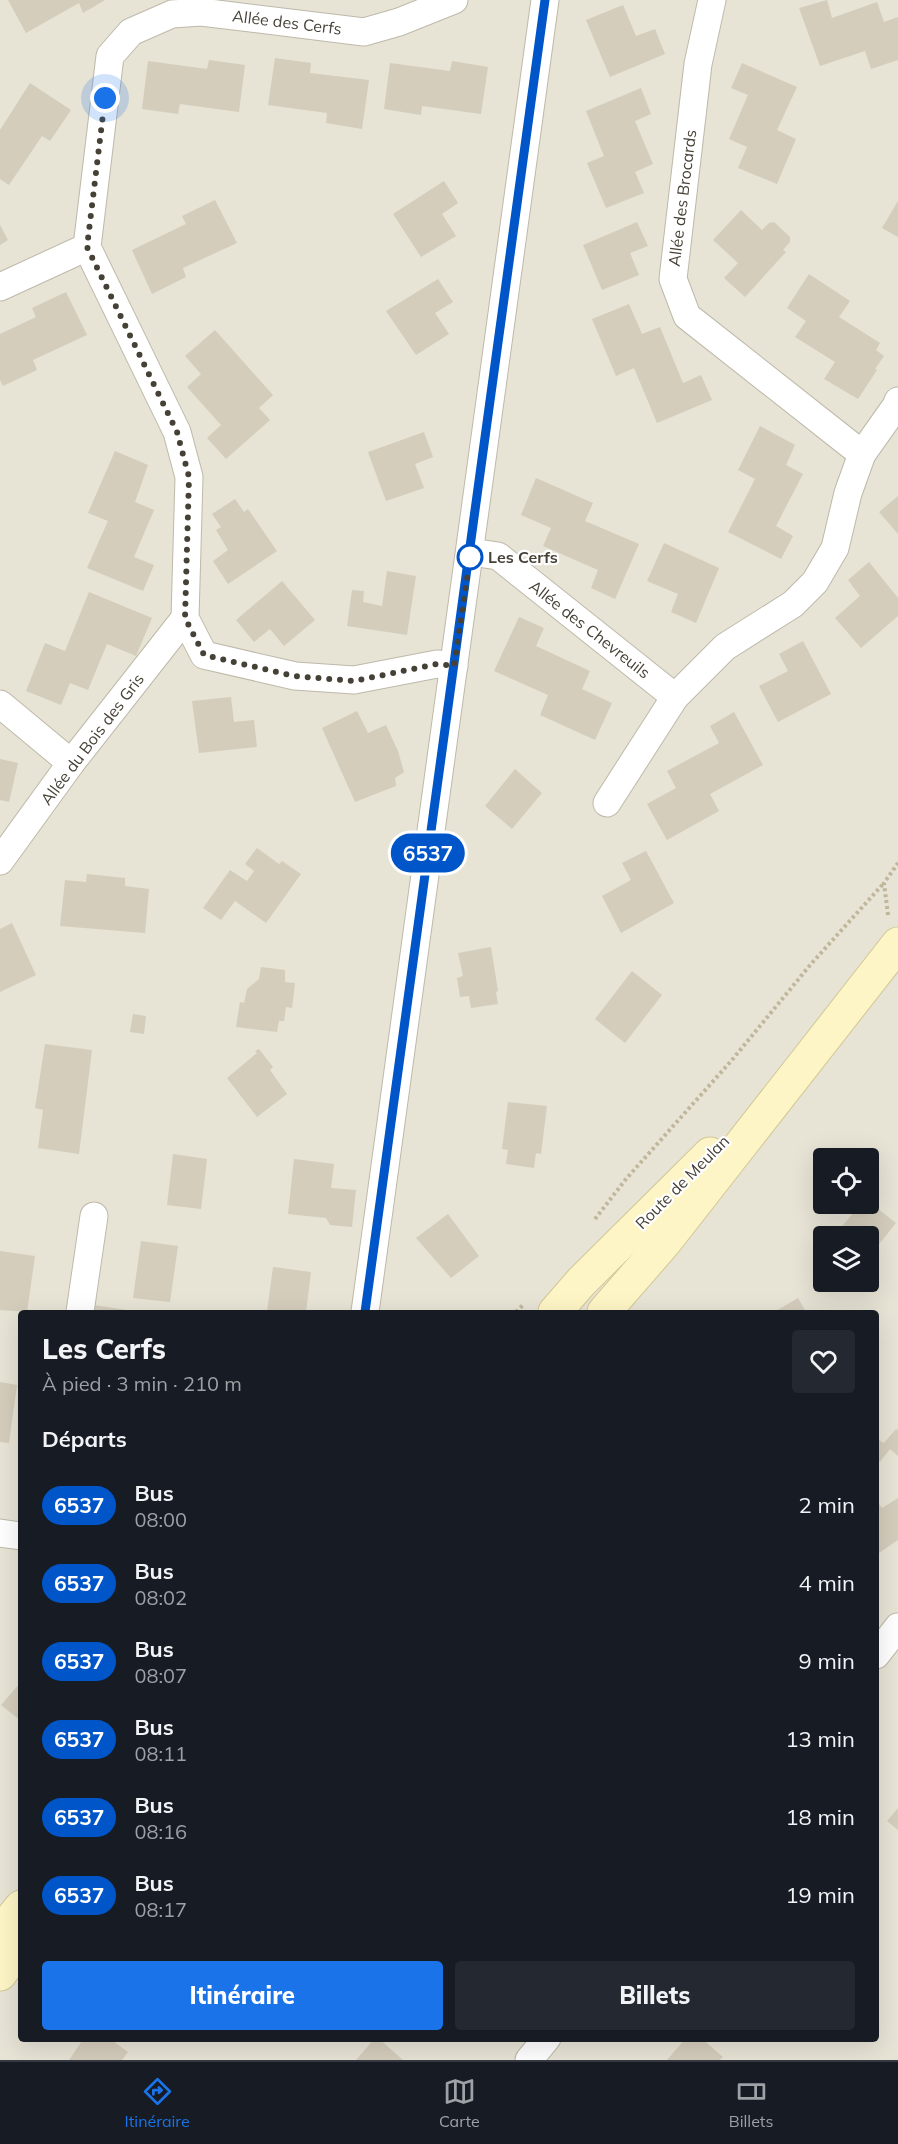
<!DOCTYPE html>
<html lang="fr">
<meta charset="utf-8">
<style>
:root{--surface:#171b24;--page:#242831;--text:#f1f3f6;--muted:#9ea1a6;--line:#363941;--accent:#1a73e8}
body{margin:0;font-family:Mulish,sans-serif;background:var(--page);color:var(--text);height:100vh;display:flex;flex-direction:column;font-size:22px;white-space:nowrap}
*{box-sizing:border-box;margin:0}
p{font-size:20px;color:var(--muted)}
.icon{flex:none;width:33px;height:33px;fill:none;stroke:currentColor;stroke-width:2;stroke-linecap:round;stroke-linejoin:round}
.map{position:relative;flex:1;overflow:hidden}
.sheet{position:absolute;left:18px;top:1310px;width:861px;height:732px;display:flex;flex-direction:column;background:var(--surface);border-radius:6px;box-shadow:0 6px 24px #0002}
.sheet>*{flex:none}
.badge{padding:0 12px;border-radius:20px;font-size:21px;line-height:39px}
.controls{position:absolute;left:813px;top:1148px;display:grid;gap:12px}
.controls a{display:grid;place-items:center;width:66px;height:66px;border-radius:6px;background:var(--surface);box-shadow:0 6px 24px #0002;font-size:30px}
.you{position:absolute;width:30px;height:30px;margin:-15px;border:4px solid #fff;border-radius:50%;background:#1a73e8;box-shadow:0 0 0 9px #1a73e833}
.map>.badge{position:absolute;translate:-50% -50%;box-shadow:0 0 0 3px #fff}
h2{padding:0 24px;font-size:22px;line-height:54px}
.round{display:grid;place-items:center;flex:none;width:63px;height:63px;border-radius:6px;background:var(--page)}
.overview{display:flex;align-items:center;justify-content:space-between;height:102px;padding:0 24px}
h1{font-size:28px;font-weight:800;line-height:45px}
.action{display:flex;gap:12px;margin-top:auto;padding:12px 24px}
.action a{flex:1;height:69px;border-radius:6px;background:var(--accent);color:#fff;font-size:24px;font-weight:800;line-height:69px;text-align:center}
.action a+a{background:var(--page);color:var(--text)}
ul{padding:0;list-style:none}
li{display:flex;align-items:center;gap:18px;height:78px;padding:0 24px}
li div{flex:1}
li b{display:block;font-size:22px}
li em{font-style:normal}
li .badge{min-width:66px;font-weight:700;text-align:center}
.tabs{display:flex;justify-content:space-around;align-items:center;height:84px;border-top:2px solid var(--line);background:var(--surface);font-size:16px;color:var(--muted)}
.tabs a{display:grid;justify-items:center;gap:3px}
.tabs .selected{color:var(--accent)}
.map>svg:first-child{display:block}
.residential{fill:#e7e3d5;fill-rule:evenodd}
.building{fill:#d4cdbc}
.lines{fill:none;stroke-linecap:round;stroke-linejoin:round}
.street-casing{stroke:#beb9a9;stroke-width:29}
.secondary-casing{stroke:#d2c897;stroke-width:35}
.path{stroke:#c0b69b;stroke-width:4;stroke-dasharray:3 3;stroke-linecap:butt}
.street{stroke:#fff;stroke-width:27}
.secondary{stroke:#fef5c6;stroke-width:33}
.line-casing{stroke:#fff;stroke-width:14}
.line{stroke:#0055c8;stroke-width:9}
.walk{stroke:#464136;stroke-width:6;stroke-dasharray:0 10.8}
.stop-dot{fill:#fff;stroke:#0055c8;stroke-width:3}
.labels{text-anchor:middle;stroke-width:4.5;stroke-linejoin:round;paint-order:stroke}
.street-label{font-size:16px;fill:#464136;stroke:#fff}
.stop-label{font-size:16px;font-weight:bold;fill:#464136;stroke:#fff;text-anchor:start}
</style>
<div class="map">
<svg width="898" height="2060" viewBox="0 0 898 2060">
<rect width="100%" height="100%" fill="#f3f0e7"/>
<path class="residential" d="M0 0H898V2060H0ZM824 1158H868V1203H824ZM824 1236H868V1281H824ZM21 1312H876V2038H21Z"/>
<g class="building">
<polygon points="8,0 105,0 83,13 79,3 26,33"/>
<polygon points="827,0 832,18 877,2 884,22 898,17 898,60 871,69 865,51 820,66 799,8"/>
<polygon points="623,5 636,36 655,29 665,54 610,77 586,20"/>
<polygon points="275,58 311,63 310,73 369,80 362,129 326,123 327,113 268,105"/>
<polygon points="209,60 245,65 239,112 180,104 178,114 142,109 148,61 207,69"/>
<polygon points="452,61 488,67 481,114 422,106 421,115 384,109 390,63 450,71"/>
<polygon points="742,63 797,87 777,130 796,139 777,184 738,168 747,147 729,139 748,95 731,88"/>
<polygon points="30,83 71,110 50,141 42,136 9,185 0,179 0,130"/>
<polygon points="641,88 651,114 635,121 653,164 635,172 644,193 606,208 587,163 604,156 586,111"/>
<polygon points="444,181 458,203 442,214 456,236 421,257 393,214"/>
<polygon points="215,200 237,243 183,268 186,277 152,294 132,250 186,224 182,216"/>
<polygon points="898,201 898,237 882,228"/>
<polygon points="741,210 762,230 769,223 774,222 790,237 790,242 783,250 786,252 745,297 724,278 738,263 713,240"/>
<polygon points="637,222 648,246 630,253 639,275 602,290 583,245"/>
<polygon points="0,225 8,240 0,245"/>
<polygon points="809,274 850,301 839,317 880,343 876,350 884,356 875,369 877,370 858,399 824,379 835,362 795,337 806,321 787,308"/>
<polygon points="438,279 453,302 435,313 449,334 416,355 386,311"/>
<polygon points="66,292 87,335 33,360 37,370 3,386 0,380 0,334 36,317 32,308"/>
<polygon points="629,304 642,334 660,327 683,383 701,375 712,400 657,423 634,368 616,376 592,319"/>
<polygon points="215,330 273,395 259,408 270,420 226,459 207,438 221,425 187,387 201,374 185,356"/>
<polygon points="760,426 795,445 786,465 803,474 776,526 793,536 781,559 728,532 755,479 738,470"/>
<polygon points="424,432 433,457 415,464 424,488 386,501 368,452"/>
<polygon points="115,451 148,465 135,502 154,510 134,557 154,565 143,591 87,568 108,521 88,513"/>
<polygon points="536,478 593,503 585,521 639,544 615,599 591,588 598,570 543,546 551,528 521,515"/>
<polygon points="898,496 898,534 879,512"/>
<polygon points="235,499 244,512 248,509 277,551 228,584 213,561 228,550 216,530 221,527 212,514"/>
<polygon points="664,543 719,568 696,623 671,612 678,594 647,581"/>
<polygon points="869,562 898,598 898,616 861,648 835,618 860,596 848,580"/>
<polygon points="387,571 416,576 407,635 347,626 352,590 364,591 363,602 382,606"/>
<polygon points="282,581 315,620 284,646 270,629 254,642 236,620"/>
<polygon points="89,592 152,618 136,656 107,644 88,690 70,683 61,705 26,691 45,643 65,651"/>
<polygon points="519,617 544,628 536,646 590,671 582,689 612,703 595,740 540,715 548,695 494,671"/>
<polygon points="803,641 831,694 778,722 759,686 788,671 779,654"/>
<polygon points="231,697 234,722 254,720 257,747 199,753 192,701"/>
<polygon points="357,711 368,733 386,725 398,751 404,772 395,778 396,786 355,802 322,728"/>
<polygon points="734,712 763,765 710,794 719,811 667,840 647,804 676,788 667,771 719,743 710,726"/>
<polygon points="0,759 18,763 9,802 0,800"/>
<polygon points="515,769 542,793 512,829 485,806"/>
<polygon points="257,848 279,864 282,861 301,874 266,923 235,901 221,920 203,908 230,870 247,881 254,871 245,864"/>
<polygon points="646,851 674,903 621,933 602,896 631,880 622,863"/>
<polygon points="87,874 125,878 125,886 149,889 145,933 60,926 65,880 86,882"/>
<polygon points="12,923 36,975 0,992 0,929"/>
<polygon points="491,947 498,991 496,992 498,1004 471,1008 469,996 460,997 457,978 463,976 458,953"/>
<polygon points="261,967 285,970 285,982 295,983 292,1008 286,1007 284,1021 279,1021 277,1032 236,1027 240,1002 244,1003 247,989 259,979"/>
<polygon points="632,971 662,995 625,1043 595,1019"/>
<polygon points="133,1014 146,1016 144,1034 130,1032"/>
<polygon points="45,1044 92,1050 79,1154 38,1148 43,1110 35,1108"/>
<polygon points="259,1049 273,1067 270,1070 287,1094 257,1117 227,1078 257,1053 255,1051"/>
<polygon points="508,1102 547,1106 541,1154 536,1153 534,1168 506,1164 508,1150 502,1149"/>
<polygon points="173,1154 207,1159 201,1209 167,1205"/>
<polygon points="294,1159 334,1164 331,1188 356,1190 352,1227 330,1225 326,1218 288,1214"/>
<polygon points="868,1201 896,1223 868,1258 868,1236 834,1236 854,1212 848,1208 852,1203 868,1203"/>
<polygon points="448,1214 479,1256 451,1278 416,1238"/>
<polygon points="141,1241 178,1246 170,1302 133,1298"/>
<polygon points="0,1251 35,1256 27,1312 0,1310"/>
<polygon points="273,1267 311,1272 306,1312 267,1312"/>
<polygon points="798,1298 806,1312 774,1312"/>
<polygon points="94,1305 127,1310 126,1312 93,1312"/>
<polygon points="0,1382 17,1385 9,1443 0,1442"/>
<polygon points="896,1429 898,1430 898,1456 890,1449 880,1462 876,1458 876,1441 877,1439 884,1443"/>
<polygon points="898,1498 898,1540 876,1555 876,1506 879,1504 882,1508"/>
<polygon points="21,1682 21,1721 1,1705"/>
<polygon points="898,1808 898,1830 887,1821"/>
<polygon points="84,2038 109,2038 128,2052 122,2060 69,2060"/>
<polygon points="375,2038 378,2038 403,2060 356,2060"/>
<polygon points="686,2038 701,2038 723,2057 720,2060 667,2060"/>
</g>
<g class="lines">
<defs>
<g id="street">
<polyline points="454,0 399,22 364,32 201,12 172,14 131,32 110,56 87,247 177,432 189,477 185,618 204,655 295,676 354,680 437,664 454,666"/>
<polyline points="712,0 698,64 673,279 687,316 862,454"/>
<polyline points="0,287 87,247"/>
<polyline points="471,552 498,556 675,697"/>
<polyline points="0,704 71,763"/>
<polyline points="607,803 675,697 725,647 793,604 815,582 835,548 848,493 862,454 896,406 898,401"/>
<polyline points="0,861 71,763 185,618"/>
<polyline points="80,1312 94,1216"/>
<polyline points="365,1312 545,0"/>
<polyline points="0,1533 21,1536"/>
<polyline points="876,1655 898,1627"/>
<polyline points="529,2060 547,2038"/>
</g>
<g id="secondary">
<polyline points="555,1312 581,1282 710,1154"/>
<polyline points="604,1312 664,1243 898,944"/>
<polyline points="0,1933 21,1907"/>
<polyline points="0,1974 21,1945"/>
</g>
</defs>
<use href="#street" class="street-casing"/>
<use href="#secondary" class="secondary-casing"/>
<g class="path">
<polyline points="888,915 884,883 898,863"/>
<polyline points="595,1219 626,1179 732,1060 811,964 884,883"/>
<polyline points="516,1312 523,1305"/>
</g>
<use href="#street" class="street"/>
<use href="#secondary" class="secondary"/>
</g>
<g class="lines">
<defs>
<polyline id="line" points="365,1312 545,0"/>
</defs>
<use href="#line" class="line-casing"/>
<use href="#line" class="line"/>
<polyline class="walk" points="105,98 87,247 177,432 189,477 185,618 204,655 294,676 354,681 437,664 454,666 471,552 470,557"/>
</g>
<circle class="stop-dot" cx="470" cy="557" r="12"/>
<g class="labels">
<g class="street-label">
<text transform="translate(287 22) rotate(7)" y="6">Allée des Cerfs</text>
<text transform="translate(682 198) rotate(-83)" y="6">Allée des Brocards</text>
<text transform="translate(590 629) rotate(38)" y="6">Allée des Chevreuils</text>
<text transform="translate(92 739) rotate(-53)" y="6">Allée du Bois des Gris</text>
<text transform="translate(682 1182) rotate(-45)" y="6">Route de Meulan</text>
</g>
<g class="stop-label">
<text x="488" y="563">Les Cerfs</text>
</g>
</g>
</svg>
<div class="controls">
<a><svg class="icon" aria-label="locate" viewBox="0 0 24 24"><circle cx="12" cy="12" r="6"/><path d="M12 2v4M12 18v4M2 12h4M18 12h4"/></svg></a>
<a><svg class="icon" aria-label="layers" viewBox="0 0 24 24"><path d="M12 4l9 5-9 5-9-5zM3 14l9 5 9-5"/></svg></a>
</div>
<div class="you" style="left:105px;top:98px"></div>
<b class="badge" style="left:428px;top:853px;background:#0055c8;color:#fff">6537</b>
<section class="sheet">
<div class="overview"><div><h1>Les Cerfs</h1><p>À pied · 3 min · 210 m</p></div><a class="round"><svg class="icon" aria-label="heart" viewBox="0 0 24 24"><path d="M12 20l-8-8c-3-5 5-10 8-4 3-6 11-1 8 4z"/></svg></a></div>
<h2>Départs</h2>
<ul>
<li><span class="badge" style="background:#0055c8;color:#fff">6537</span><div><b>Bus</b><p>08:00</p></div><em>2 min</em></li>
<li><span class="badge" style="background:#0055c8;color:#fff">6537</span><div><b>Bus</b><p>08:02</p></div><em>4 min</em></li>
<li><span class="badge" style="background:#0055c8;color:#fff">6537</span><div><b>Bus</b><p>08:07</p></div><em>9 min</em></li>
<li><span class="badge" style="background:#0055c8;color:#fff">6537</span><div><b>Bus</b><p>08:11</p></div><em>13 min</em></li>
<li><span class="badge" style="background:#0055c8;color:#fff">6537</span><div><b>Bus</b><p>08:16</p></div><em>18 min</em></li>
<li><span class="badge" style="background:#0055c8;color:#fff">6537</span><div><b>Bus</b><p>08:17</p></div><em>19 min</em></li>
</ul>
<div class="action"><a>Itinéraire</a><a>Billets</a></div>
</section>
</div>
<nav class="tabs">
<a class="selected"><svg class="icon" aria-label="directions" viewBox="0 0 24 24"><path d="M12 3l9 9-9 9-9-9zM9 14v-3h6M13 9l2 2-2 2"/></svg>Itinéraire</a>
<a><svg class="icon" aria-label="map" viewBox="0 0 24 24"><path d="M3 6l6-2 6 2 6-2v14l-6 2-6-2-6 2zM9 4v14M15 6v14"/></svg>Carte</a>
<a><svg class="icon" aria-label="tickets" viewBox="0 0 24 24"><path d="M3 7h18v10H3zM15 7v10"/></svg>Billets</a>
</nav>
